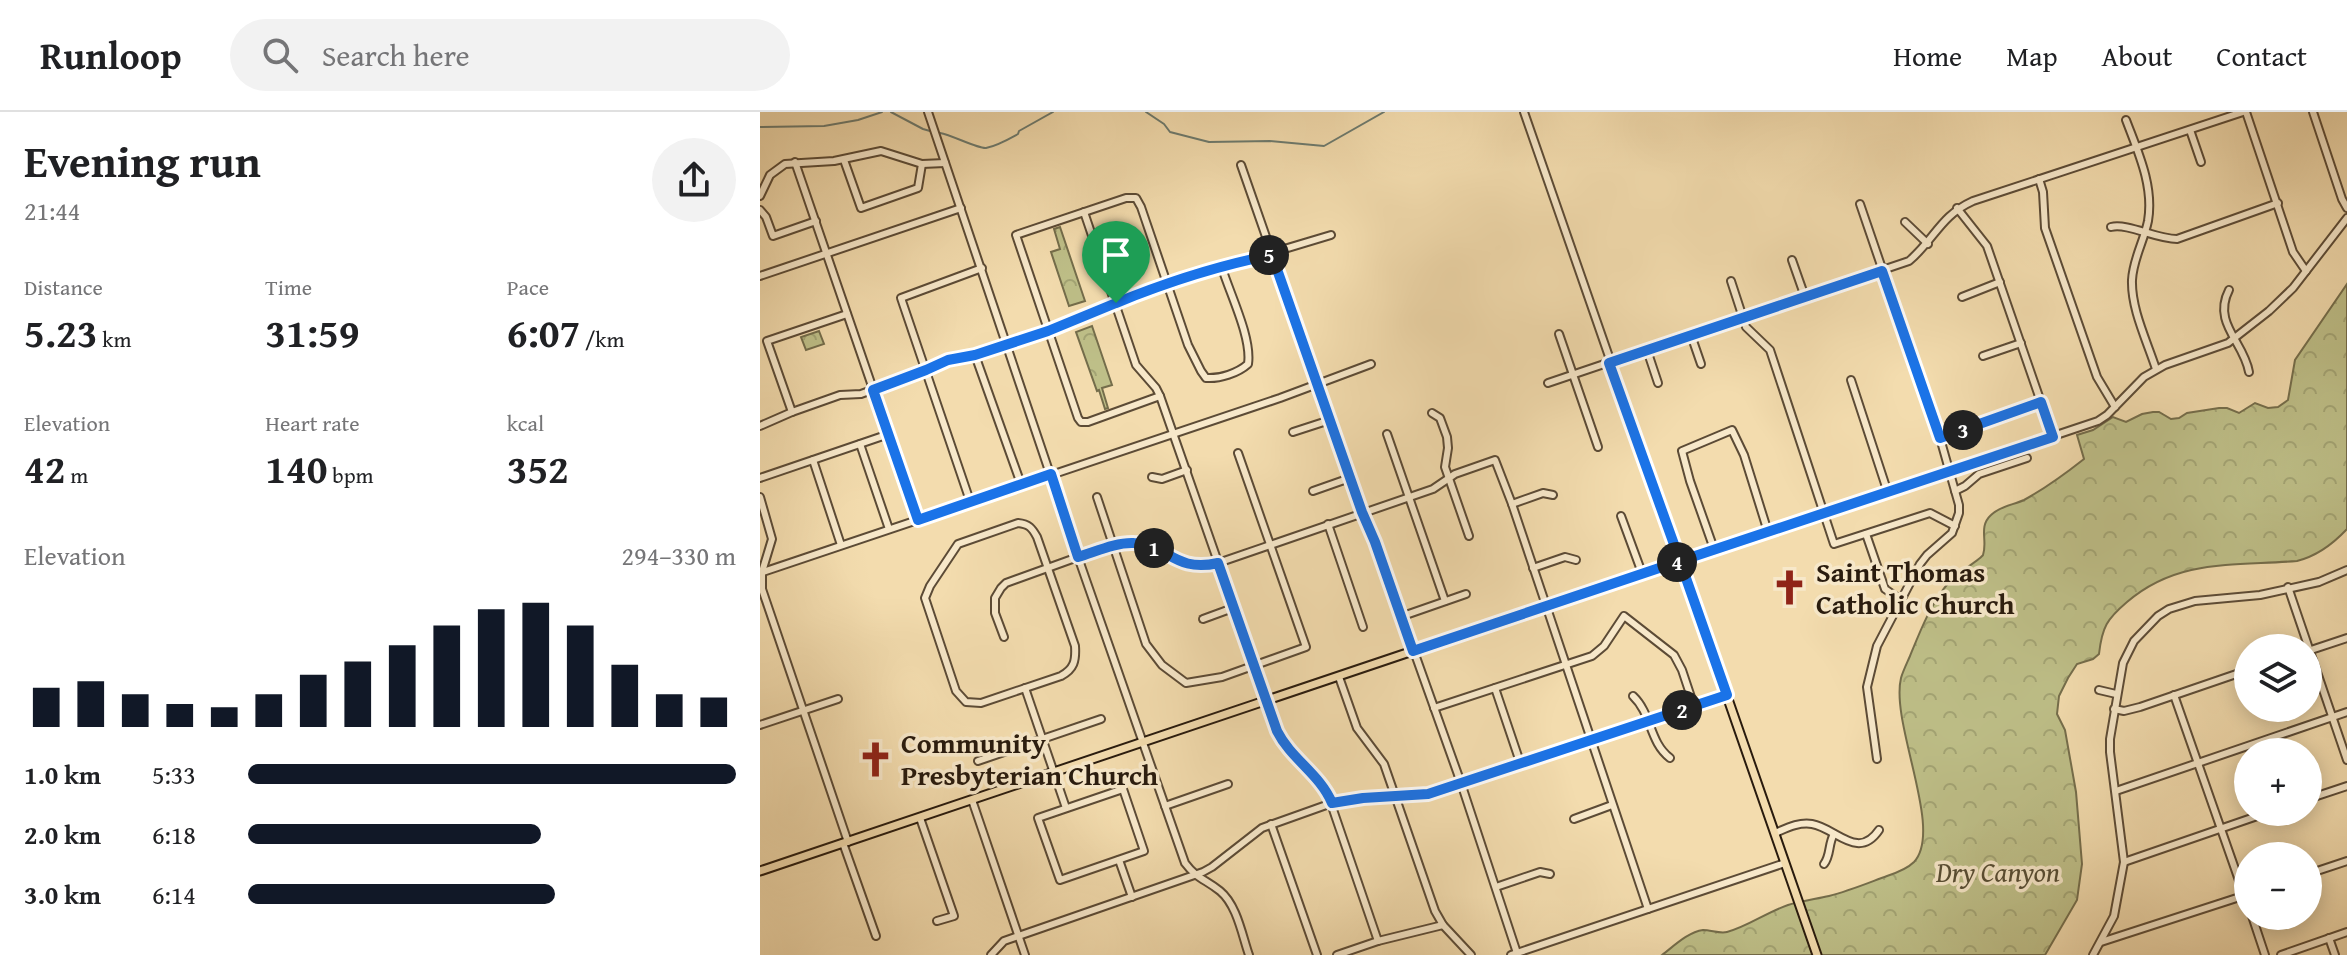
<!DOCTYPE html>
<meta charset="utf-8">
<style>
body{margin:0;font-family:"Gentium Book Plus",serif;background:#f2f2f2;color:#202124;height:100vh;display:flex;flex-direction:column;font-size:30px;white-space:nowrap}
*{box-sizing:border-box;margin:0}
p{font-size:26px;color:#757577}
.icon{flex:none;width:44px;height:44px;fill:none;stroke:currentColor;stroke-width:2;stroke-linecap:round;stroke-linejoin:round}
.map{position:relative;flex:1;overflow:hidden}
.sheet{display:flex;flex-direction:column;background:#fff;width:760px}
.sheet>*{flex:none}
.controls{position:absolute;left:1474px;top:522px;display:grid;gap:16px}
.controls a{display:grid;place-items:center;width:88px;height:88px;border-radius:50%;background:#fff;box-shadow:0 4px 20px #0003;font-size:40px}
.pin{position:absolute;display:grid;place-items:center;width:68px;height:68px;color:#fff;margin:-82px -34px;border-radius:50% 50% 50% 0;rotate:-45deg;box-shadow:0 0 8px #0007}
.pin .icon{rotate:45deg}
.km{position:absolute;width:40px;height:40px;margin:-20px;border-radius:50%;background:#222;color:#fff;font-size:22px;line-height:40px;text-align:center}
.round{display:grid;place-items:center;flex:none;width:84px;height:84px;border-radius:42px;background:#f2f2f2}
.summary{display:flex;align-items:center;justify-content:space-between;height:136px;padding:0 24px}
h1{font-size:44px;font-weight:700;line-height:60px}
.stats{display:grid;grid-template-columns:repeat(3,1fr);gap:12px;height:136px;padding:8px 24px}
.stats div{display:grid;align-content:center}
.stats b{font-size:40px;font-weight:700}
.stats small{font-size:22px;font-weight:400}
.stats p{font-size:22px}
.chart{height:224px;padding:16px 24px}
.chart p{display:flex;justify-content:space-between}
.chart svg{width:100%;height:144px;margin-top:8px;stroke:#111827;stroke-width:6}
ul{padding:0 24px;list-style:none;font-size:26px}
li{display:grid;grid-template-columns:128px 96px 1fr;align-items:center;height:60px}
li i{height:20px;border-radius:10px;background:#111827}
header{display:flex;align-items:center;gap:48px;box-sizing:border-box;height:112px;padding:0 40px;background:#fff;border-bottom:2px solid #e0e0e0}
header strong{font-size:38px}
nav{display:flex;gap:44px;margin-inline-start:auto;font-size:28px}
.search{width:560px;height:72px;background:#f2f2f2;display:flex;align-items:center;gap:20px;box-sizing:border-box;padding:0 28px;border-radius:44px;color:#757577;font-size:30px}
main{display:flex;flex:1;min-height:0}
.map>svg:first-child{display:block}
.park{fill:url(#park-crowns);stroke:#746d4b;stroke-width:2}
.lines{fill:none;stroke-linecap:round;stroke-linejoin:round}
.stream{stroke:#6d7b6f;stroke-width:2}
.minor-casing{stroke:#5c4b36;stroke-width:10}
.major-casing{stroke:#291b0e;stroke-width:11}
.minor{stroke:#f7e8ca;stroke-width:6}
.major{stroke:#f3dcae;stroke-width:7}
.route-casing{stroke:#fff;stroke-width:16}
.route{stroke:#1a73e8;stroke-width:10}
.labels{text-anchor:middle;stroke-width:7;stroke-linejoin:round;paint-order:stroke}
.poi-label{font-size:28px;font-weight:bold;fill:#291b0e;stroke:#f7e8ca;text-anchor:start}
.park-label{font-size:28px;font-style:italic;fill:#564c33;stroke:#f7e8ca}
</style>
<header>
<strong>Runloop</strong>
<div class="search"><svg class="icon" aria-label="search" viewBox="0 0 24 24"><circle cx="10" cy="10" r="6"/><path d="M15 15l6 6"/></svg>Search here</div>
<nav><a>Home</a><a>Map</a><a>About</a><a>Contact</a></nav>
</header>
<main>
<section class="sheet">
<div class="summary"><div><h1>Evening run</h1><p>21:44</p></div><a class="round"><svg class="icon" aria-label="share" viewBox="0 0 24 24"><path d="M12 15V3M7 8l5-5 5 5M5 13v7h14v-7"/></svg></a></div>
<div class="stats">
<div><p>Distance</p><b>5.23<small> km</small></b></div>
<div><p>Time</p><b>31:59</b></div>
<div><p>Pace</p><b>6:07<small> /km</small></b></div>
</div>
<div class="stats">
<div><p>Elevation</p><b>42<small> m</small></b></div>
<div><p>Heart rate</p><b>140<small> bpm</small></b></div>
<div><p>kcal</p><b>352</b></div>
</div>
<div class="chart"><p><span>Elevation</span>294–330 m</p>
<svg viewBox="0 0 160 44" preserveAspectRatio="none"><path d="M5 44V32M15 44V30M25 44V34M35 44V37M45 44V38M55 44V34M65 44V28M75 44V24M85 44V19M95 44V13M105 44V8M115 44V6M125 44V13M135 44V25M145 44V34M155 44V35"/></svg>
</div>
<ul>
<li><b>1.0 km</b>5:33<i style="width:100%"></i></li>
<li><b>2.0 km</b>6:18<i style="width:60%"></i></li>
<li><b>3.0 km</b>6:14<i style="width:63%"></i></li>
</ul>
</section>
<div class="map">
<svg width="1587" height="843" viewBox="0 0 1587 843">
<defs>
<pattern id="park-crowns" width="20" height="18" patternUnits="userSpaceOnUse" patternTransform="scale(2)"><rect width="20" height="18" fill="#bebf88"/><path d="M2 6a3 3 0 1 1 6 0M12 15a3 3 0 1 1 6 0" fill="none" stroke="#a3a474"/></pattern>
</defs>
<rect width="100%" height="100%" fill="#f3dcae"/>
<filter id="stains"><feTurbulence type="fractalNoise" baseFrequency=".0025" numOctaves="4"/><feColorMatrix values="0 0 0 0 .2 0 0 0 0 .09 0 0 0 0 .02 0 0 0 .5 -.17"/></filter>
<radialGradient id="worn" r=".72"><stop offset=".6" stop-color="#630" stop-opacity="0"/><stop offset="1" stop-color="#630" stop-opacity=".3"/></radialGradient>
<g class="park">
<polygon points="300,115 325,189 309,194 291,140 300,137 294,117"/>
<path d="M1587,172V417C1573,432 1557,444 1537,449C1475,454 1418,446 1367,490C1347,507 1342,515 1339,542L1333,547L1317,552L1308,566L1299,584L1297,602L1305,618L1316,680L1322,752L1317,788L1285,843H902C914,834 928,820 943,818C951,818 960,822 967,820C987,815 1007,800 1028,793C1041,789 1056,787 1069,784C1089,779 1108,771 1127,764C1136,761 1147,757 1154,750C1184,718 1130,612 1141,566C1143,559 1147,551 1150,544C1161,517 1171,491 1190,469C1196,462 1221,447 1223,443C1228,429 1218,415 1231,403C1240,394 1253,393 1264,388C1286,376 1305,362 1324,347L1317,323L1333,318L1353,305L1366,310L1382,302L1393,300H1399L1411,307L1419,306L1427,301L1459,296H1467L1479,301L1495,291L1508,296L1518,295L1528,288L1535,248Z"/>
<polygon points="332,214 352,273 342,276 348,296 345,297 339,278 337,279 316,220"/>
<polygon points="59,219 64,232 46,238 41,225"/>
</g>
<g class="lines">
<g class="stream">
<polyline points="131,0 163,17 170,19"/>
<polyline points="386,0 404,12 410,20 449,30 510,29 564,34 624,0"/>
<polyline points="0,15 64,14 98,8 122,0"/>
<path d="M180,21C192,23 218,37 226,36C236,34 249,27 258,22L259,19L293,0"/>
</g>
<defs>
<g id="minor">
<path d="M168,0L318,445L425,751C437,767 445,767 460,779C477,793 482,823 489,843"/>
<polyline points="764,0 920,449 1338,309 1347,303 1384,265 1405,253 1468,231 1509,199 1533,176 1587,106"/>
<polyline points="1486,0 1533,140 1546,159"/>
<polyline points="1553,0 1582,87 1587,96"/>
<path d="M1366,8C1378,40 1394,74 1388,109C1384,129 1373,147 1372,168C1371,197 1387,229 1396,257"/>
<polyline points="1430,18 1441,50"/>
<polyline points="84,48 101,96 158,76 162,52"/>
<polyline points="35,50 158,408"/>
<polyline points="481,53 602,400 615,430 701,671 757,841"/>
<polyline points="1279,67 1283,80 1285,116 1337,265 1355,295"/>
<polyline points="0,84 10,63 25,52 74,49 121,39 162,52 185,51"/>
<polyline points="1100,92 1180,326 1199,393 1199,401 1192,421 1167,443 1160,452 1117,534 1107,575 1117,647"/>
<polyline points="1197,96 1227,134 1293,325"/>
<polyline points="0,98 6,105 13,124 56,109"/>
<polyline points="324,100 376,253 396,276 400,284 516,616 522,629 567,680 618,829"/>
<polyline points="1145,110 1168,132"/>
<path d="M1351,115C1368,111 1396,127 1417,127L1518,91"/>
<polyline points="1032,148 1045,185"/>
<polyline points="0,164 201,96"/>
<polyline points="971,169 986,215 1010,238 1074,432 1170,401 1195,414"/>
<path d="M1469,178C1452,211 1484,230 1489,260"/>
<polyline points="1202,185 1240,170"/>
<polyline points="799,222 838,335"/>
<polyline points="931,223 941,252"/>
<polyline points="887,238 898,271"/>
<polyline points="215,243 261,372"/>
<polyline points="1223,244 1261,231"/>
<polyline points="1091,268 1128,381"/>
<path d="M788,271L1149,149C1175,127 1180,104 1213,89L1483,0"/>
<path d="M400,284L328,310H321L318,306L256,123L366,86H376L381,95L428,233L441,259L446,266C460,267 478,261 488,252C492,226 470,182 462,156"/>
<polyline points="32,300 7,229 87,202"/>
<polyline points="672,301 680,306 687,325 688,336 685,355 709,424"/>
<polyline points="0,314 32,300 80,283 101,282 166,258 188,248 215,243 288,219 388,178 571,123"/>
<polyline points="533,320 570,308"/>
<polyline points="627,322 685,489"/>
<polyline points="1180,326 1281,290"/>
<polyline points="100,332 129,417"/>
<polyline points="53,348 81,433"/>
<polyline points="392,365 402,367 427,358"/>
<polyline points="0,366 129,322"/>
<polyline points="553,379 590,366"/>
<polyline points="1195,379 1205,374 1219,362 1267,346"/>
<polyline points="0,385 12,427 2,460 2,477 88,730"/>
<polyline points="337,385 386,532 402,553 426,571 462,565 546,535 478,341"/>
<polyline points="210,389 141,186 222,156"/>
<polyline points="752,392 783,381 793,383"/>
<polyline points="861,404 882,461"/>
<path d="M258,411C269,412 272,416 277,425L315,534C316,549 314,557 301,564L221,591L206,590L196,579L165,486L170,474L198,432Z"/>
<polyline points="568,412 603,515"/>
<polyline points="1106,422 1125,477 1141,488"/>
<polyline points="954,437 930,369 922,339 972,318 984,343 1008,420"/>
<polyline points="773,456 805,445 816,448"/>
<polyline points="0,461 520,286 611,252"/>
<polyline points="1528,475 1587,648"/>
<polyline points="640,505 706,482"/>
<polyline points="443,507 473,496"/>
<polyline points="244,525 235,501 235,486 241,476 246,471 318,445 371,431 389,433 417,449 437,454 458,451 673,377 695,362 735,348 752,392 888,797"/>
<polyline points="1548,539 1587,526"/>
<polyline points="579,565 597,616 624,652 675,799 683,813 711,843"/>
<polyline points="265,576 306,696"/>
<polyline points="735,576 761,653"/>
<polyline points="1339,578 1356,582"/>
<polyline points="1414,583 1488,794"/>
<path d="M873,584C892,602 889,630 910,646"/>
<polyline points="674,596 832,544 844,534 864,504 914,543 922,558 934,594"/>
<polyline points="1354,597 1364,599 1380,595 1488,558"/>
<polyline points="0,613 78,587"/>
<polyline points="218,649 341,607"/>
<polygon points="363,677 384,739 300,768 278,706"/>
<polyline points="1356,679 1587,600"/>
<polyline points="1548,687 1587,674"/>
<polyline points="212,688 265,843"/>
<polyline points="405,694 468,672"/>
<polyline points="160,706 194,804 177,809"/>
<polyline points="814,707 852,693"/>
<polyline points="511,712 557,843"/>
<path d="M1015,721C1027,716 1038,710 1052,712C1076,716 1098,749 1119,718"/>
<polyline points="83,731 116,824"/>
<polyline points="359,748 372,785"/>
<polyline points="1364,750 1509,700"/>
<path d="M1064,752C1071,743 1068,732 1074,722"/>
<polyline points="1548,762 1587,749"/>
<polyline points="736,775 780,760 790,762"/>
<polyline points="1492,804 1505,843"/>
<polyline points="1569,826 1575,843"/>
<polyline points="1341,830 1486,783"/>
<polyline points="231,843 244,829 443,760 452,755 502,716 572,691 603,686 668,682 967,583"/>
<polyline points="577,843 618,829 683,813"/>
<polyline points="751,843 1025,751"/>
<polyline points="1333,843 1354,804 1364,750 1350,640 1350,627 1363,551 1374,529 1398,504 1409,497 1435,489 1500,483 1559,470 1587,458"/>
<polyline points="1521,843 1587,820"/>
</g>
<polyline id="major" points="0,759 920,449 1057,843"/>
</defs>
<use href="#minor" class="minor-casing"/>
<use href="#major" class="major-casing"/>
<use href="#minor" class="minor"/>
<use href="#major" class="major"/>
</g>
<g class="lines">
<defs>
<path id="route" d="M356,191L288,219L215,243L188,248L166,258L113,278L158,408L291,362L318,445C335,440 356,430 374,431C408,432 414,461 458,451L517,619C531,647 560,662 572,691L603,686L668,682L967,583L920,449L1293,325L1281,290L1180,326L1122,159L849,251L920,449L653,539L615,430L602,400L512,143C461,153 405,171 356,191"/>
</defs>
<use href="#route" class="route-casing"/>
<use href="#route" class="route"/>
</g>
<defs>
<symbol id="church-bare" viewBox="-9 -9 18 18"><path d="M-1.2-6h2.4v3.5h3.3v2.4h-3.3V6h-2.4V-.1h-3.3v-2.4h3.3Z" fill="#8f2418" stroke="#f7e8ca" stroke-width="2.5" paint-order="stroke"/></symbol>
</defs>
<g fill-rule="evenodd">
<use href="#church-bare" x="1004" y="450" width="51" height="51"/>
<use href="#church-bare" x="90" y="622" width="51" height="51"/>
</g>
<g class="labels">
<g class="poi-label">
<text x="1056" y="470">Saint Thomas<tspan x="1056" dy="32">Catholic Church</tspan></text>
<text x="141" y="641">Community<tspan x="141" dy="32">Presbyterian Church</tspan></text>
</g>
<g class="park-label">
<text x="1238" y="770">Dry Canyon</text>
</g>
</g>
<rect width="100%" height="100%" filter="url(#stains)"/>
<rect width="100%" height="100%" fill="url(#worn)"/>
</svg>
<div class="controls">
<a><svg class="icon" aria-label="layers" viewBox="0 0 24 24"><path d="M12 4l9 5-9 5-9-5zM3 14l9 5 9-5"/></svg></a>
<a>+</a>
<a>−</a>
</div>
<div class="pin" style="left:356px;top:191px;background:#1e9e55"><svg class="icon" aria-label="arrive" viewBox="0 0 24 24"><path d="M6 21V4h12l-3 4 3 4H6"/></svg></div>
<b class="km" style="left:394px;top:436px">1</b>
<b class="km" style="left:922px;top:598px">2</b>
<b class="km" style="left:1203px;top:318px">3</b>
<b class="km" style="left:917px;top:450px">4</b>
<b class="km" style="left:509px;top:143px">5</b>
</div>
</main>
